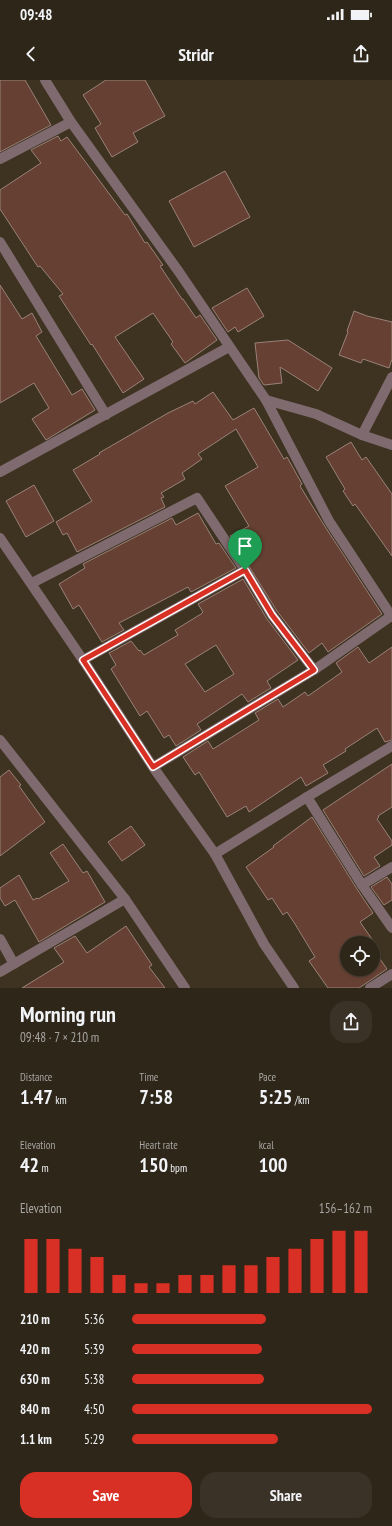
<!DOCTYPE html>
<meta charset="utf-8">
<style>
body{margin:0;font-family:"PT Sans Narrow",sans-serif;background:#3a3226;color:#f1f3f6;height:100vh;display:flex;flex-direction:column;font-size:15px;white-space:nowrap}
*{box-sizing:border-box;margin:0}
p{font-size:13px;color:#a7a5a2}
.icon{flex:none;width:22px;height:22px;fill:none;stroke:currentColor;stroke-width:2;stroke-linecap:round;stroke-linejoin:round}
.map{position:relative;height:908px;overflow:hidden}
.side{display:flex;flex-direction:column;background:#2e2619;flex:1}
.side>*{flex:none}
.buttons{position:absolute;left:340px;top:856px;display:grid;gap:8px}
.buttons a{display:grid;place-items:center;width:40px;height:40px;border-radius:50%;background:#2e2619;box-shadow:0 1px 3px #0004,0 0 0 1px #494338;font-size:20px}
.pin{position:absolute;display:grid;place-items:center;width:34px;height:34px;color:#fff;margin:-41px -17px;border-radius:50% 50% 50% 0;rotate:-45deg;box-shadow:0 0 4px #0007}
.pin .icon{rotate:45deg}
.round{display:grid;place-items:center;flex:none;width:42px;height:42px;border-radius:16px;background:#3a3226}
.head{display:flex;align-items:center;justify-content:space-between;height:68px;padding:0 20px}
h1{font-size:22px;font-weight:700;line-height:30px}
.figures{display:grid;grid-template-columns:repeat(3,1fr);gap:6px;height:68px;padding:4px 20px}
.figures div{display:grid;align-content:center}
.figures b{font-size:20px;font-weight:700}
.figures small{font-size:11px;font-weight:400}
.figures p{font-size:11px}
.chart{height:112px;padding:8px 20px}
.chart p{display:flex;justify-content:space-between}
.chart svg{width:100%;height:72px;margin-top:4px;stroke:#d93025;stroke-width:6}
.cta{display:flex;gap:8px;margin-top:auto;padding:8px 20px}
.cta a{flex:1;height:46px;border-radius:16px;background:#d93025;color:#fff;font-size:16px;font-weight:700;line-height:46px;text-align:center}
.cta a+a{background:#3a3226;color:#f1f3f6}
ul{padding:0 20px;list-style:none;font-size:13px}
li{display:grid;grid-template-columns:64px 48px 1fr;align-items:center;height:30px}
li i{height:10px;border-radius:5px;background:#d93025}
.status{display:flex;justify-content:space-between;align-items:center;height:28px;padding:0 20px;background:#2e2619;direction:ltr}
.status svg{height:11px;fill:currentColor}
header{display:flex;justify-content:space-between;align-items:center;height:52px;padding:0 20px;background:#2e2619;font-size:18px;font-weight:700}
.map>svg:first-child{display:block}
.building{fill:#654033;stroke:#9a8178;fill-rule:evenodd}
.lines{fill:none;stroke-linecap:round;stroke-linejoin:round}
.minor{stroke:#7f6b6f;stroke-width:10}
.route-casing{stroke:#fff;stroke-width:8}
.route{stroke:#d93025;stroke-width:5}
</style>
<div class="status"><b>09:48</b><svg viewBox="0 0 49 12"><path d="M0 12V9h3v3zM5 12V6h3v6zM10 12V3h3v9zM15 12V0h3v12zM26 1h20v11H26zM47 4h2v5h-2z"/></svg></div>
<header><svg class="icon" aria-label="back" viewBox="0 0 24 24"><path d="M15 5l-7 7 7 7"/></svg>Stridr<svg class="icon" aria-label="share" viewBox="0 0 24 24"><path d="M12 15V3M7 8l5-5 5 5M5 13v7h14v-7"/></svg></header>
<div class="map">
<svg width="392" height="908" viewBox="0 0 392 908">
<rect width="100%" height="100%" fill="#3e3321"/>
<g class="building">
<polygon points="0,0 25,0 51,45 0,72"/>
<polygon points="106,0 145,0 165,36 133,53 138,62 112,77 95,48 101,44 83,15"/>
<polygon points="58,56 61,61 67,57 125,135 127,134 145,163 147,162 163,185 160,186 182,219 183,219 196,238 200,235 217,260 185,283 171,264 173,262 153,233 115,257 144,299 123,313 92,264 91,265 59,216 63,214 40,186 38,187 0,129 0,110 41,83 31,70"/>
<polygon points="225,91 250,137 194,167 169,121"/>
<polygon points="0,205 22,239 32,233 42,252 36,256 72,315 82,309 95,330 46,360 32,339 49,328 34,303 0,323"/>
<polygon points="247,208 264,236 238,252 235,247 228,252 212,228"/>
<polygon points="354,231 367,236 392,242 392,279 389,288 363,279 361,283 339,275 348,252 347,251"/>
<polygon points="288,260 332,288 318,311 280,287 282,303 264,305 259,298 255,263"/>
<polygon points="213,312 233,340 254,328 284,379 287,377 302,404 300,406 324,445 382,534 328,572 322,563 309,573 277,531 230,456 249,446 225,406 258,387 236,349 198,374 202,379 182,393 185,399 161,413 164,417 161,418 165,427 77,472 67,453 63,455 56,442 92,421 73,390 100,374 99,373 168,333 193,321 195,324"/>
<polygon points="351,362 362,380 366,377 392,414 392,476 355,424 353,426 343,411 345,409 326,377"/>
<polygon points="34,405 54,441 26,457 6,421"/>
<polygon points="198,433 216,464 219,463 236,488 191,512 188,507 119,543 124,550 102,562 79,525 73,529 59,504 85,488 83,484 172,438 176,445"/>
<path d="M243,499L267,539L298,580L267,601L271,608L248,622L242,614L197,644L201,650L176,666L169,655L164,658L147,631L140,636L111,589L116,585L109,573L131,561L139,571L140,570L144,575L178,555L175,550L201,534L203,532L198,524ZM216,565L234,594L205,612L185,584Z"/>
<polygon points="358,567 369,583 392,567 392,660 385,662 377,648 345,669 346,671 323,685 328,693 306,706 301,697 249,732 246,726 227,737 199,692 195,695 183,677 208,661 213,669 259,640 255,633 278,619 283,627 305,612 308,616 342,592 336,583"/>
<polygon points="392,684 392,727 378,736 379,737 377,739 392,761 392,765 374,777 380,786 364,796 323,730"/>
<polygon points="9,690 21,705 19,706 45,742 0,776 0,697"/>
<polygon points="312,737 357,809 373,833 360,842 374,862 347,863 347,889 373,889 373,869 387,889 359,908 328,908 309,881 315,877 295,844 287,832 283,835 272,818 268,820 246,787 274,767 273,766"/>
<polygon points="131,746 145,765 122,781 108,762"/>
<polygon points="63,764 83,793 87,791 105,822 39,862 15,820 5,826 0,818 0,808 19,795 33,820 37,818 38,819 69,801 50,773"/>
<polygon points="387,797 392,804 392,820 384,825 371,807"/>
<polygon points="126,846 152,885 149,887 165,908 22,908 64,882 54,868 75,856 87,873"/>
</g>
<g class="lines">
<g class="minor">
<polyline points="45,0 71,42 179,192 266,320 329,441 392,537"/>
<polyline points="0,79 71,42"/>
<polyline points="0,162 106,335"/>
<polyline points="266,320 316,334 362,355 392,365"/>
<polyline points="362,355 392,297"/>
<polyline points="0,392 229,267"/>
<polyline points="0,458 83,580 153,687 215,774 264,864 294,908"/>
<polyline points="245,490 272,535 314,590"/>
<polyline points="32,503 197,418 245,490 83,580"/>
<polyline points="0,660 125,819 185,908"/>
<polyline points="153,687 314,590 391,536"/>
<polyline points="307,717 392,666"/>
<polyline points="215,774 307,717 362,805 392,787"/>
<polyline points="362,805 392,848"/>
<polyline points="0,859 14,884"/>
<polyline points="0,892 125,819"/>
<polyline points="370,908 392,894"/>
</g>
</g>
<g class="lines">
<defs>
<polygon id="route" points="245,490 272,535 314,590 153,687 83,580"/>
</defs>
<use href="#route" class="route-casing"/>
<use href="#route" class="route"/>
</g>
</svg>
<div class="buttons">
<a><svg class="icon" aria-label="locate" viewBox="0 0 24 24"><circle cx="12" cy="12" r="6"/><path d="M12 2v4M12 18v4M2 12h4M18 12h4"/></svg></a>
</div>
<div class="pin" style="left:245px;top:490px;background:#1e9e55"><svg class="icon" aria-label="arrive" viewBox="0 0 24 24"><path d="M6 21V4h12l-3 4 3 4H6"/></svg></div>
</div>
<section class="side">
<div class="head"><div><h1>Morning run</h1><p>09:48 · 7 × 210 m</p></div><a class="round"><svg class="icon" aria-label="share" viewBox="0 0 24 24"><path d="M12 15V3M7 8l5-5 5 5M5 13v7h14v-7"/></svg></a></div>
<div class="figures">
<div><p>Distance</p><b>1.47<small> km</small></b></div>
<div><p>Time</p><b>7:58</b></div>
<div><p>Pace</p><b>5:25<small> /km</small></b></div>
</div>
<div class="figures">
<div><p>Elevation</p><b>42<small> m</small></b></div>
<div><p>Heart rate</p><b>150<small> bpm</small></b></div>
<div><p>kcal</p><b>100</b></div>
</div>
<div class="chart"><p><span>Elevation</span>156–162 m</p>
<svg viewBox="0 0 160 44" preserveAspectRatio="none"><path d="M5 44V11M15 44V11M25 44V17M35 44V22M45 44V33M55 44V38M65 44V38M75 44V33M85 44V33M95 44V27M105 44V27M115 44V22M125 44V17M135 44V11M145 44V6M155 44V6"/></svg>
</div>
<ul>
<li><b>210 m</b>5:36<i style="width:56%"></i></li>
<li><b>420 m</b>5:39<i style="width:54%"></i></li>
<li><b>630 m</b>5:38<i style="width:55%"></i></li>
<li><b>840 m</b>4:50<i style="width:100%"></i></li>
<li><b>1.1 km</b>5:29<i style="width:61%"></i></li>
</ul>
<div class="cta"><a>Save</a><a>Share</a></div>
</section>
